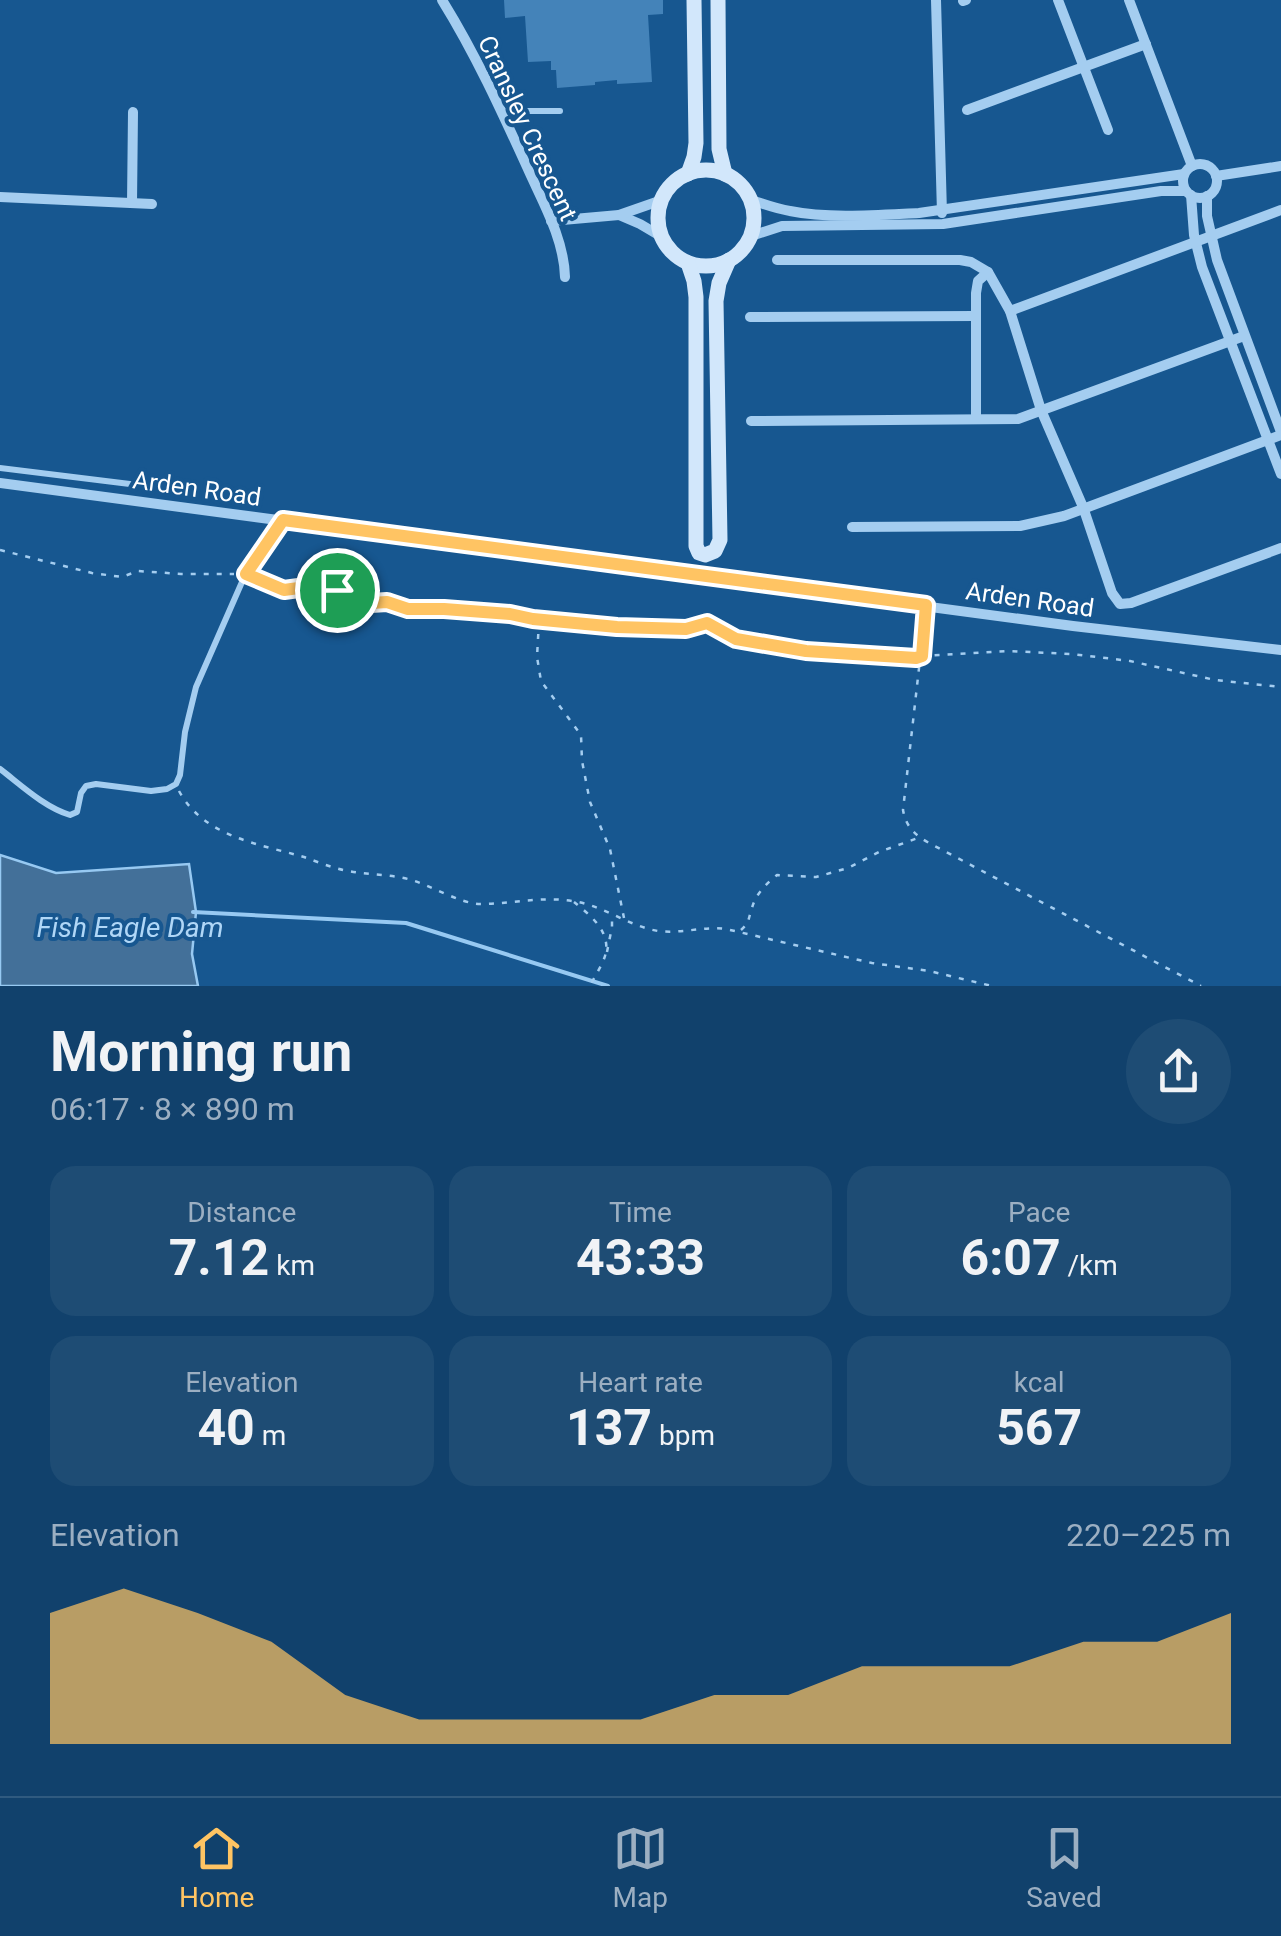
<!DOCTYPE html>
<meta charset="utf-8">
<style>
body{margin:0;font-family:Roboto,sans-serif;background:#1e4c74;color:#f1f3f6;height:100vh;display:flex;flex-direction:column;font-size:38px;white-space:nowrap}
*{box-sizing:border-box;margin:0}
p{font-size:32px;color:#9cafc2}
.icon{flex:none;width:55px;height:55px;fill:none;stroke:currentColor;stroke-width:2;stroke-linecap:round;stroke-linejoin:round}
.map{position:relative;height:986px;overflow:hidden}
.panel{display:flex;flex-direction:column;background:#11416c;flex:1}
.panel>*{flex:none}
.pin{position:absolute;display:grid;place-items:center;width:85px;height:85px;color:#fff;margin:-42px;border:5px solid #fff;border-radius:50%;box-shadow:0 2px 10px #0007}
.round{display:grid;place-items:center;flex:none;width:105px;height:105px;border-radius:52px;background:#1e4c74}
.headline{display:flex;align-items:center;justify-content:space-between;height:170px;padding:0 50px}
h1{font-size:55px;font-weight:700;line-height:75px}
.stats{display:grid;grid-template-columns:repeat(3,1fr);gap:15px;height:170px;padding:10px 50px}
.stats div{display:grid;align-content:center;border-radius:25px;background:#1e4c74;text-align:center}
.stats b{font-size:50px;font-weight:700}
.stats small{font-size:28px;font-weight:400}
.stats p{font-size:28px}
.chart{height:280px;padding:20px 50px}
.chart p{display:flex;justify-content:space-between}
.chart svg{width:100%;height:180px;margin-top:10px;fill:#ffc463;opacity:.7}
.tab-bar{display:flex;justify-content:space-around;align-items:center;height:140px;border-top:2px solid #305a7f;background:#11416c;font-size:28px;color:#9cafc2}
.tab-bar a{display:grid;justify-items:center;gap:5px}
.tab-bar .selected{color:#ffc463}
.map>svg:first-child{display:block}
.water{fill:#437099;stroke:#97c9f2;stroke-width:2.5}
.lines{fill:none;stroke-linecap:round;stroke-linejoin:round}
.stream{stroke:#97c9f2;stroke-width:4}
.building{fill:#4483b9}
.path{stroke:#a4cdf0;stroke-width:2.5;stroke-dasharray:5 8;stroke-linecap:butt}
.service{stroke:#a4cdf0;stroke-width:6}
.minor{stroke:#a4cdf0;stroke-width:10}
.secondary{stroke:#d2e7fb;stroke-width:15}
.route-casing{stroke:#fff;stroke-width:20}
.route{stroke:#ffc463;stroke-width:12}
.labels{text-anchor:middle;stroke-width:8;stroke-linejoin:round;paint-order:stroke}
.street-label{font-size:25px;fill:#fff;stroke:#175790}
.water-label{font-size:28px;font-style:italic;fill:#b0d7f7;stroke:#175790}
</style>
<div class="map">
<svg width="1281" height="986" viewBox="0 0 1281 986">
<rect width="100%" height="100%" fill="#175790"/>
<polygon class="water" points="0,855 56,873 189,864 196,912 192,954 198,986 0,986"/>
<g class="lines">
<polyline class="stream" points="193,912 406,923 608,986"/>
</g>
<polygon class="building" points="504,0 663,0 663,14 648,15 652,82 617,84 617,80 595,82 595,85 557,88 556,70 551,70 551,61 528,62 525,16 505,18"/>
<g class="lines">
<g class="path">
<polyline points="0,550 92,573 122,577 138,571 181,574 234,574"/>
<polyline points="251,576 283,590 306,587 330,592 337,590 355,605 387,602 408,609 510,614 533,619 617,627 687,629 707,623 736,639 806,651 917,658 921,656 1008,651 1072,654 1130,661 1215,680 1281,687"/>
<path d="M925,615L903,810C906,827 915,835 929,843L1201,986"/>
<polyline points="539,621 537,657 541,681 581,735 582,761 590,802 610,849 624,918"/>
<path d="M179,791C204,837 259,844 304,857C318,862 332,868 348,871C368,875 388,874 408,879C431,885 458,903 480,904C511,904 541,896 572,901C603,905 628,926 658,931C682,934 703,926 726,929L872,963L929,971L992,986"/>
<path d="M574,902C590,915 612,932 605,956C602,966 594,977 590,986"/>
<path d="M741,930C750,922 748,919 752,908C755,895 767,883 777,875L816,877L848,868L879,852L918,838"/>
<polyline points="607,952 612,927 612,916"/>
</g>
<g class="service">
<polyline points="502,111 560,111"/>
<polyline points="0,468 138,485"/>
<path d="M0,769C21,785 44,807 70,815L77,812L81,793L86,786L96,784L151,791L167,789L176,784L180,775L185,732L196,687L249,566L282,521"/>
</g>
<g class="minor">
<path d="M442,0C475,53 501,110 527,167C542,201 564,238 565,277"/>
<polyline points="936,0 942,213"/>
<polyline points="1058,0 1108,130"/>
<polyline points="1129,0 1192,166"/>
<polyline points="963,1 966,0"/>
<polyline points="967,110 1146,44"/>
<circle cx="1200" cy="181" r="17"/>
<polyline points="1216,176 1281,166"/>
<polyline points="1191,195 1194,235 1202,267 1281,474"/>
<polyline points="1207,196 1207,216 1217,260 1281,432"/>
<polyline points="0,197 152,204"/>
<path d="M751,200C764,204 776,209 790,211C829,219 878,215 919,213L1184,174"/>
<polyline points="132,203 133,112"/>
<polyline points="619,215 640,224 662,237"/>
<polyline points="551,221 619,215 662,200"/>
<polyline points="751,236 782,226 943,224 1161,191 1186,191"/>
<polyline points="777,260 960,260 971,262 988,272 1010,311 1041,410 1083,507 1112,593 1120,604 1131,603 1281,548"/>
<polyline points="1010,311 1281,210"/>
<polyline points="750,317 975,316"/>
<polyline points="976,418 976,293 978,281 988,272"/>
<polyline points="751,421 1018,419 1244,336"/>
<polyline points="0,483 1073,626 1281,650"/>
<polyline points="852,527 1020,526 1064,516 1281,435"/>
</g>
<g class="secondary">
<polyline points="718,0 719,149 725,174"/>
<circle cx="706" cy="218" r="48"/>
<polyline points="688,174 694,157 696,143 694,0"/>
<polyline points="688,263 694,281 696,297 696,546 699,553 705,555 715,551 720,540 716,301 719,283 729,260"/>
</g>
</g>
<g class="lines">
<defs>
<polygon id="route" points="283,520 926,605 922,656 916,658 806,651 736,639 707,623 686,629 617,627 533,619 510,614 444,609 408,609 387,602 355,604 337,590 330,592 306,587 284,590 246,574"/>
</defs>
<use href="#route" class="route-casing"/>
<use href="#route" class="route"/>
</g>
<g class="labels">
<g class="street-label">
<text transform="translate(528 128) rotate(65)" y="9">Cransley Crescent</text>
<text transform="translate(197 488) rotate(8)" y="9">Arden Road</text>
<text transform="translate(1030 599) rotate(8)" y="9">Arden Road</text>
</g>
<g class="water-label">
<text x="130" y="937">Fish Eagle Dam</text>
</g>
</g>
</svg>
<div class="pin" style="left:337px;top:590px;background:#1e9e55"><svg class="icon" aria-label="arrive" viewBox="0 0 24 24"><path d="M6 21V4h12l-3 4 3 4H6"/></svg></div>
</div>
<section class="panel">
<div class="headline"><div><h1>Morning run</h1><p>06:17 · 8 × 890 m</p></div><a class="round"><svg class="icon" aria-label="share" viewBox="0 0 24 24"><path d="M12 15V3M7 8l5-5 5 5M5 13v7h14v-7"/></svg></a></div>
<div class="stats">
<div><p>Distance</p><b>7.12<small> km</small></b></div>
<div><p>Time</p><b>43:33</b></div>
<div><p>Pace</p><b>6:07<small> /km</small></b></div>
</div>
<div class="stats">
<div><p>Elevation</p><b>40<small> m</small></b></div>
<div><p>Heart rate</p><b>137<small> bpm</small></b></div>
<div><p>kcal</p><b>567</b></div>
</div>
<div class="chart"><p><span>Elevation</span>220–225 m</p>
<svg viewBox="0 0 160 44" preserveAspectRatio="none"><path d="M0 44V12L10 6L20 12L30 19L40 32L50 38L60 38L70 38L80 38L90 32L100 32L110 25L120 25L130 25L140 19L150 19L160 12V44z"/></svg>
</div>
</section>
<nav class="tab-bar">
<a class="selected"><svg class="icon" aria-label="home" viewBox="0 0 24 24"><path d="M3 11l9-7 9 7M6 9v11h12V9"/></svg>Home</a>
<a><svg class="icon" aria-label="map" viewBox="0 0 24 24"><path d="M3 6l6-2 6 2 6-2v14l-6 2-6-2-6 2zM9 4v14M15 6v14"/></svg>Map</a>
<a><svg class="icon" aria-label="saved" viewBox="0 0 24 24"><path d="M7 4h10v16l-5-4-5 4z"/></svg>Saved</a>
</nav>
